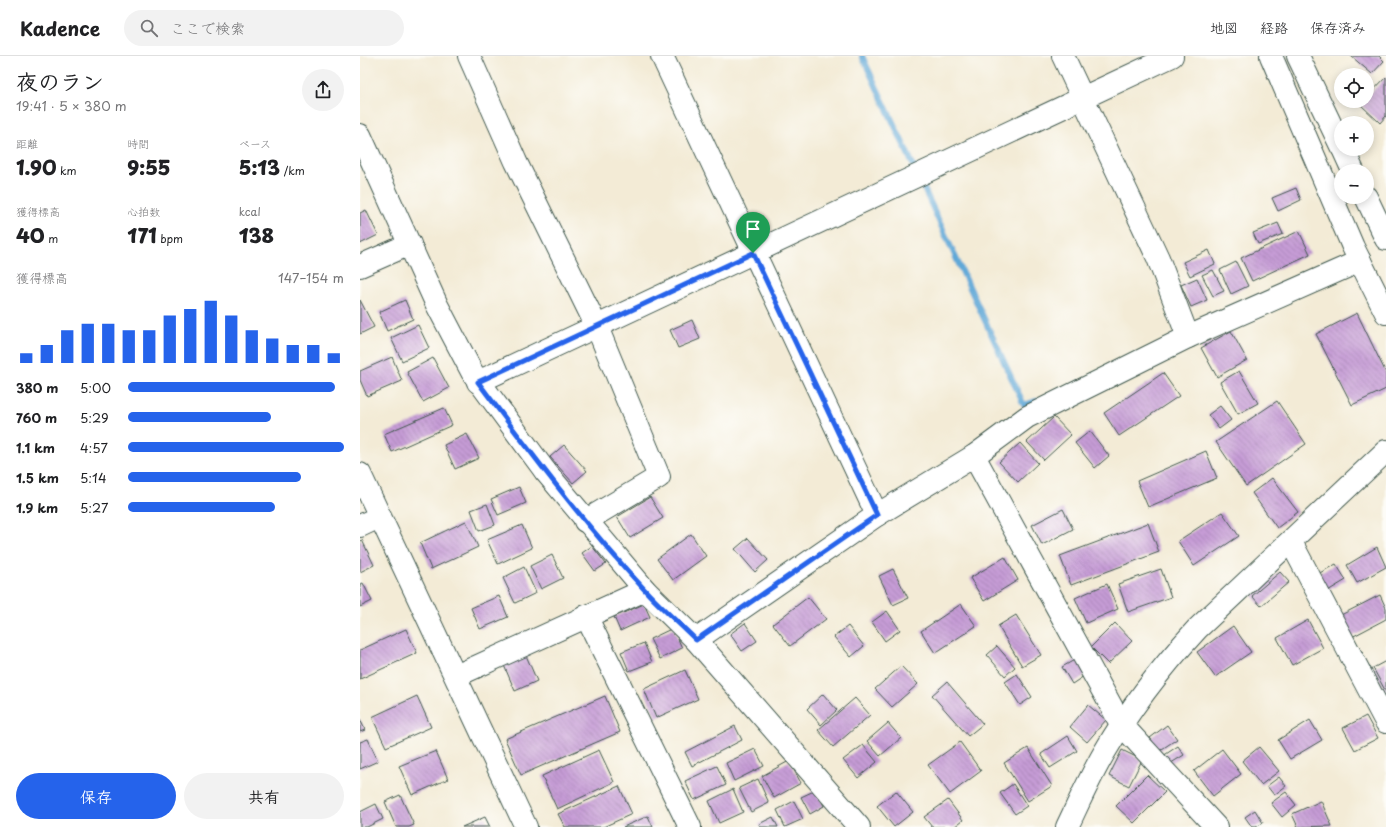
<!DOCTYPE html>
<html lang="ja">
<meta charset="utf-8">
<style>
body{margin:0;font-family:"Playpen Sans","Klee One",sans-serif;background:#f2f2f2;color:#202124;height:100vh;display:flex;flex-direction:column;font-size:15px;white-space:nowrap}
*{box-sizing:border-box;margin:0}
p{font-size:13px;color:#757577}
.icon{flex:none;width:22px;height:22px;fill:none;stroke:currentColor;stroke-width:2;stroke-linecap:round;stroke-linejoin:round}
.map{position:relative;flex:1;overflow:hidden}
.sheet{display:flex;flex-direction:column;background:#fff;width:360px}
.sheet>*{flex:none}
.buttons{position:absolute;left:974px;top:12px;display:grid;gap:8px}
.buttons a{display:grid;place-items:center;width:40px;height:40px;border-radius:50%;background:#fff;box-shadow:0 2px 10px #0003;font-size:20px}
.pin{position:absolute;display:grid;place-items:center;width:34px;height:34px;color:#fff;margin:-41px -17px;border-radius:50% 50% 50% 0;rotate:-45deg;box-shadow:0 0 4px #0007}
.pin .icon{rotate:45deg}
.round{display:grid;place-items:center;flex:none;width:42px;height:42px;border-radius:21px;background:#f2f2f2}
.overview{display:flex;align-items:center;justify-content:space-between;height:68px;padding:0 16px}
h1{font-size:22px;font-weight:800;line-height:30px}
.figures{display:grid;grid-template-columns:repeat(3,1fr);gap:6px;height:68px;padding:4px 16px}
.figures div{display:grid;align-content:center}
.figures b{font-size:20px;font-weight:800}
.figures small{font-size:11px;font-weight:400}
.figures p{font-size:11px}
.chart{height:112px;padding:8px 16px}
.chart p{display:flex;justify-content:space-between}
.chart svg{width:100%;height:72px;margin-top:4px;stroke:#2563eb;stroke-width:6}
.cta{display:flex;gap:8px;margin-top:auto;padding:8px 16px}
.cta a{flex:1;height:46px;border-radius:24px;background:#2563eb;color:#fff;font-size:16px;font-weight:800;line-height:46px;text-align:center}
.cta a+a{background:#f2f2f2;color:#202124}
ul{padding:0 16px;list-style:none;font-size:13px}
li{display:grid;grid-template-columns:64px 48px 1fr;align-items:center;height:30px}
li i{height:10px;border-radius:5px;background:#2563eb}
header{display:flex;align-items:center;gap:24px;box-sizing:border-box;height:56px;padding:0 20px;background:#fff;border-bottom:1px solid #e0e0e0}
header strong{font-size:19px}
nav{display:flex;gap:22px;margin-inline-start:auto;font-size:14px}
.search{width:280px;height:36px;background:#f2f2f2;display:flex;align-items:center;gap:10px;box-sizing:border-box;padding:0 14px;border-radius:22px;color:#757577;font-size:15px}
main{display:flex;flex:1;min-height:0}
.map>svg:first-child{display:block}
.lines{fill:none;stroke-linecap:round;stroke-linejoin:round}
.stream{stroke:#60a8d7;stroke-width:6}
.building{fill:url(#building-back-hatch)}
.minor-casing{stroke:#3f574c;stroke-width:24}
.tertiary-casing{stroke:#3f574c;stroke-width:24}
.minor{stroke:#fff;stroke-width:22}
.tertiary{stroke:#fff;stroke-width:22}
.route-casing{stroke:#fff;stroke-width:8}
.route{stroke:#2563eb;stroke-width:5}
</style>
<header>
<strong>Kadence</strong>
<div class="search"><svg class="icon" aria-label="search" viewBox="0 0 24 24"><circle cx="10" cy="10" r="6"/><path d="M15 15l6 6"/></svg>ここで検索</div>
<nav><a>地図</a><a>経路</a><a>保存済み</a></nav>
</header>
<main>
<section class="sheet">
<div class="overview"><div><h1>夜のラン</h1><p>19:41 · 5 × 380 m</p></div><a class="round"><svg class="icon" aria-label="share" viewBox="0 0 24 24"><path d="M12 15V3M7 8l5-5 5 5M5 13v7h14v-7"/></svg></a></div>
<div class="figures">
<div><p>距離</p><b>1.90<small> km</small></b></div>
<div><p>時間</p><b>9:55</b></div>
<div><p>ペース</p><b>5:13<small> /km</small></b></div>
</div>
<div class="figures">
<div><p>獲得標高</p><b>40<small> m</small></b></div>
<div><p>心拍数</p><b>171<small> bpm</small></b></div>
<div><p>kcal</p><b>138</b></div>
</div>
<div class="chart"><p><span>獲得標高</span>147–154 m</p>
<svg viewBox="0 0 160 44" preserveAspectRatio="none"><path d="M5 44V38M15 44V33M25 44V24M35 44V20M45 44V20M55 44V24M65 44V24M75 44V15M85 44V11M95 44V6M105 44V15M115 44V24M125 44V29M135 44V33M145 44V33M155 44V38"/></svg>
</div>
<ul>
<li><b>380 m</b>5:00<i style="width:96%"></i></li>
<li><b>760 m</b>5:29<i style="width:66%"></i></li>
<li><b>1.1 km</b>4:57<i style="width:100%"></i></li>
<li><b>1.5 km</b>5:14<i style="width:80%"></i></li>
<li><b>1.9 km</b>5:27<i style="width:68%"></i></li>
</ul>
<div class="cta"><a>保存</a><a>共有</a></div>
</section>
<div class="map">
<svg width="1026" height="771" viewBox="0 0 1026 771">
<defs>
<pattern id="building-back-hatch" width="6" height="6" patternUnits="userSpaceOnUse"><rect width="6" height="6" fill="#c69bd6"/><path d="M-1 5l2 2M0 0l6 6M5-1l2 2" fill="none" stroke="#a080ae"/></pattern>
</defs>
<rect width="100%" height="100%" fill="#fdfcf7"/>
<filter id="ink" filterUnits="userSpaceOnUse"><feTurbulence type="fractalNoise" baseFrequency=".025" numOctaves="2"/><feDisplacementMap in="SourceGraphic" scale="8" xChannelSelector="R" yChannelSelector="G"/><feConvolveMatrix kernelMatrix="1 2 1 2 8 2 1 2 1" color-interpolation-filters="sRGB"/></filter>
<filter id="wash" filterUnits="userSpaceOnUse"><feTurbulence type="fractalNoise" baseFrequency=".012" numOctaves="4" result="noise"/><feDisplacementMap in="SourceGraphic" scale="16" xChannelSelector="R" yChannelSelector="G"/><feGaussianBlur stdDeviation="0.9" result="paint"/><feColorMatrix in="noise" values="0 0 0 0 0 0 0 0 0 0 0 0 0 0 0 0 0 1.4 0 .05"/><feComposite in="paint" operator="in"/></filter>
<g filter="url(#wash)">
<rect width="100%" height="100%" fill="#f3ebd6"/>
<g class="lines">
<g class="stream">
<polyline points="502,0 556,115"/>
<polyline points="559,122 664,349 676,345"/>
<polyline points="963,210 976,203"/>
</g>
</g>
<g id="blocks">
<g class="building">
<polygon points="991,0 1019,0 1024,5 1012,18"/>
<polygon points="1026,21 1026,60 1020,67 1000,48 1003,45 1007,45 1007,41"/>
<polygon points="936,132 941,144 918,155 912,142"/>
<polygon points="6,154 18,179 0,188 0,157"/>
<polygon points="918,167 923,178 898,188 893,177"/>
<polygon points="939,175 950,198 892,225 881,202"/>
<polygon points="849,194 855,208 830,220 823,206"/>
<polygon points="876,206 888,230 871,238 860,214"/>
<polygon points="853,214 864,235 853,240 842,219"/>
<polygon points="837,222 847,244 831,251 821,229"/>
<polygon points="0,244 14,271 0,278"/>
<polygon points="45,244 53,263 27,275 19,256"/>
<polygon points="997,257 1026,317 1026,333 992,349 956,278"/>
<polygon points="332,264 340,283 318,292 310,274"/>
<polygon points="58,269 69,292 42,305 31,282"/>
<polygon points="871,275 887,304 857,321 841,292"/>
<polygon points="32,301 42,325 7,340 0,324 0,315"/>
<polygon points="73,302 89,332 63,346 47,316"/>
<polygon points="879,315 898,347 878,358 860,326"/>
<polygon points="803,317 819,340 759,380 744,357"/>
<polygon points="917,345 946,388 886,430 856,386"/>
<polygon points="860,350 871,364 859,373 848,359"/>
<polygon points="84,352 92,369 32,396 24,378"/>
<polygon points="694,361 711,379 684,404 667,386"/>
<polygon points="730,375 749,400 735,412 715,387"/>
<polygon points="107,378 119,402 95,413 84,389"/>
<polygon points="660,387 678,407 658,426 639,406"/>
<polygon points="204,389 227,415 213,427 190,401"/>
<polygon points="846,395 857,422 788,451 777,425"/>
<polygon points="912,422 938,456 917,472 892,437"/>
<polygon points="159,431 166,447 138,459 131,443"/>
<polygon points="290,441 303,462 270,482 257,461"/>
<polygon points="127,448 135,469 119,475 111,454"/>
<polygon points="703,453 713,473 682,489 672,469"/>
<polygon points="862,456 879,480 834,510 818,485"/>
<polygon points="106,465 118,491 71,513 60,487"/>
<polygon points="788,467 799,496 711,529 700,500"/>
<polygon points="162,469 172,492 138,508 127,484"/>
<polygon points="331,478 346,500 313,524 297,503"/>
<polygon points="388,482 408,504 395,516 375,493"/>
<polygon points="2,484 14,509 0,516 0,485"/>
<polygon points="232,490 246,508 235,515 222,497"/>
<polygon points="1017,491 1026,511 997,527 987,509"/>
<polygon points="192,499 203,522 181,533 170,510"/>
<polygon points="645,501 658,524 624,545 610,522"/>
<polygon points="976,508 986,524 966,536 956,519"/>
<polygon points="164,511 176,537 155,547 143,522"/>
<polygon points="533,513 548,542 533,549 519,520"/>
<polygon points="801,513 811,541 768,556 758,528"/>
<polygon points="920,516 929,526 901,550 892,540"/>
<polygon points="3,527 12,545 0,551 0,528"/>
<polygon points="747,528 758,553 726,567 715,542"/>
<polygon points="1020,539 1026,552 1026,563 990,582 979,560"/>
<polygon points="139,540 148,561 120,573 111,552"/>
<polygon points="448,541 466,563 430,590 413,568"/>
<polygon points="284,548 290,561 260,575 254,561"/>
<polygon points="601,548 616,570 575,597 561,575"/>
<polygon points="527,555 540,574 525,585 512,566"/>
<polygon points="656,559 681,599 662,610 638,570"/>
<polygon points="948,564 963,592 932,609 917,582"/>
<polygon points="385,567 397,585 382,595 370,578"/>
<polygon points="755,567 772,585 748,608 731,591"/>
<polygon points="488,570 504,590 491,601 474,581"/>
<polygon points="873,570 891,596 855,621 837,596"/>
<polygon points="313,572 322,592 300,603 290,583"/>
<polygon points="46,573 57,597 0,623 0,594"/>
<polygon points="284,587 292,606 269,615 261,596"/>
<polygon points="637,590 655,611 645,620 627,599"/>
<polygon points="165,597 177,625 155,635 143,607"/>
<polygon points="718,602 727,618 712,628 702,611"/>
<polygon points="1026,605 1026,636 1013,612"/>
<polygon points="541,610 558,628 532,651 515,633"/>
<polygon points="325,614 338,643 296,662 284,633"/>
<polygon points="657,618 672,641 660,649 645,626"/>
<polygon points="587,626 623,668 608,680 572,639"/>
<polygon points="463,638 477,654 461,669 447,653"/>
<polygon points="57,640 71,671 26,691 12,661"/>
<polygon points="245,640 260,676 161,719 145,683"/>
<polygon points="495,642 510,659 473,691 458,674"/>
<polygon points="728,649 746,664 727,686 710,671"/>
<polygon points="1006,660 1018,682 995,694 983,672"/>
<polygon points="0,663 5,674 0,676"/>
<polygon points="950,664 962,684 930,703 918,684"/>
<polygon points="528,667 541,682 520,700 507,685"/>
<polygon points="807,669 817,683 799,695 790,682"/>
<polygon points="375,670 382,684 332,710 325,696"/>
<polygon points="708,680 717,695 690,712 681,698"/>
<polygon points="8,683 18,705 0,713 0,686"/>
<polygon points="600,686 621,715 590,738 568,709"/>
<polygon points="503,689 517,706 498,722 483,704"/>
<polygon points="818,690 824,699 808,709 803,700"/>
<polygon points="899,691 919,715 901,729 882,705"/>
<polygon points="668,692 692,730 668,745 644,707"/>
<polygon points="395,693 404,710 374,725 366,707"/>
<polygon points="862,693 881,718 853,740 834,715"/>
<polygon points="239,694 254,726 197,753 182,720"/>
<polygon points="762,694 782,704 769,730 749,720"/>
<polygon points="76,695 88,723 52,739 39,710"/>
<polygon points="429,705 441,727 414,742 402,720"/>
<polygon points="357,710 366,729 334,744 325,725"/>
<polygon points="787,719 805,736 774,767 756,750"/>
<polygon points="919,721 926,730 914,739 907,730"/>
<polygon points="398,723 409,747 391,756 379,732"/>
<polygon points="653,728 667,750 655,758 640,737"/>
<polygon points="259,730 272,758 243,771 205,771 198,758"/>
<polygon points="373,733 383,756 359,767 349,745"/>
<polygon points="456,734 464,750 450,758 441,741"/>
<polygon points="536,735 553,756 534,771 517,750"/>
<polygon points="926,736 936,749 922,761 911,747"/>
<polygon points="40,739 54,769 49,771 36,771 25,746"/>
<polygon points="588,744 603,764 594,771 572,771 564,761"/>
<polygon points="434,745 443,763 425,771 417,754"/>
<polygon points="961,745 972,770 938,771 932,758"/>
<polygon points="16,748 23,763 7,771 0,771 0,756"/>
<polygon points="895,754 903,767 896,771 892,771 885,761"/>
<polygon points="288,760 293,771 263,771"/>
<polygon points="125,761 130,771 102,771"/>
<polygon points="413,761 418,771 400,771 399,768"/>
</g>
</g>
</g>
<g filter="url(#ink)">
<use href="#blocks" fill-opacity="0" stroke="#3f574c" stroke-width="1"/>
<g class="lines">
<defs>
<g id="minor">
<polyline points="109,0 156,106 237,271 299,421 225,465"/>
<polyline points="302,0 517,459 336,584"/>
<polyline points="703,0 798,202 828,281"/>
<polyline points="0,79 77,249 112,316 185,415"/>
<polyline points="0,210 50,188"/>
<polyline points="118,326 812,0"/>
<polyline points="614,400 761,668 856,771"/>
<polyline points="517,459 614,400 667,361 828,281 1000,205"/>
<polyline points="0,470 19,461"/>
<polyline points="931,486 1026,666"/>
<polyline points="226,560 330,771"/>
<polyline points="96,620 285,534"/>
</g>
<g id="tertiary">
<polyline points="911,0 993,191 1026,257"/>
<polyline points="938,0 981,90"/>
<polyline points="983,93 993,115"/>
<polyline points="1006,141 1026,183"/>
<polyline points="185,415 285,534 336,584 499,771"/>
<polyline points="0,418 166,771"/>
<path d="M707,771C719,746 730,721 744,697C770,652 802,611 837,573L1026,395"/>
</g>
</defs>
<use href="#minor" class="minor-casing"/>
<use href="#tertiary" class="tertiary-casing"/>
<use href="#minor" class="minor"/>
<use href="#tertiary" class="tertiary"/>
</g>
</g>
<g class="lines" filter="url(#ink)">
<defs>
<path id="route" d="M393,197L517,459L336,584C319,567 300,551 284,533C224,468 171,397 118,326Z"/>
</defs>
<use href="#route" class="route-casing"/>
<use href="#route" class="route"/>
</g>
</svg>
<div class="buttons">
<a><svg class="icon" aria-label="locate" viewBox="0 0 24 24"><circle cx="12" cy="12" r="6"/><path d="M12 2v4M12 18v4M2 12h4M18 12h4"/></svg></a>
<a>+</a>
<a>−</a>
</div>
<div class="pin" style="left:393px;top:197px;background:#1e9e55"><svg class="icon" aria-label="arrive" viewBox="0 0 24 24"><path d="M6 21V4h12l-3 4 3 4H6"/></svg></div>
</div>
</main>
